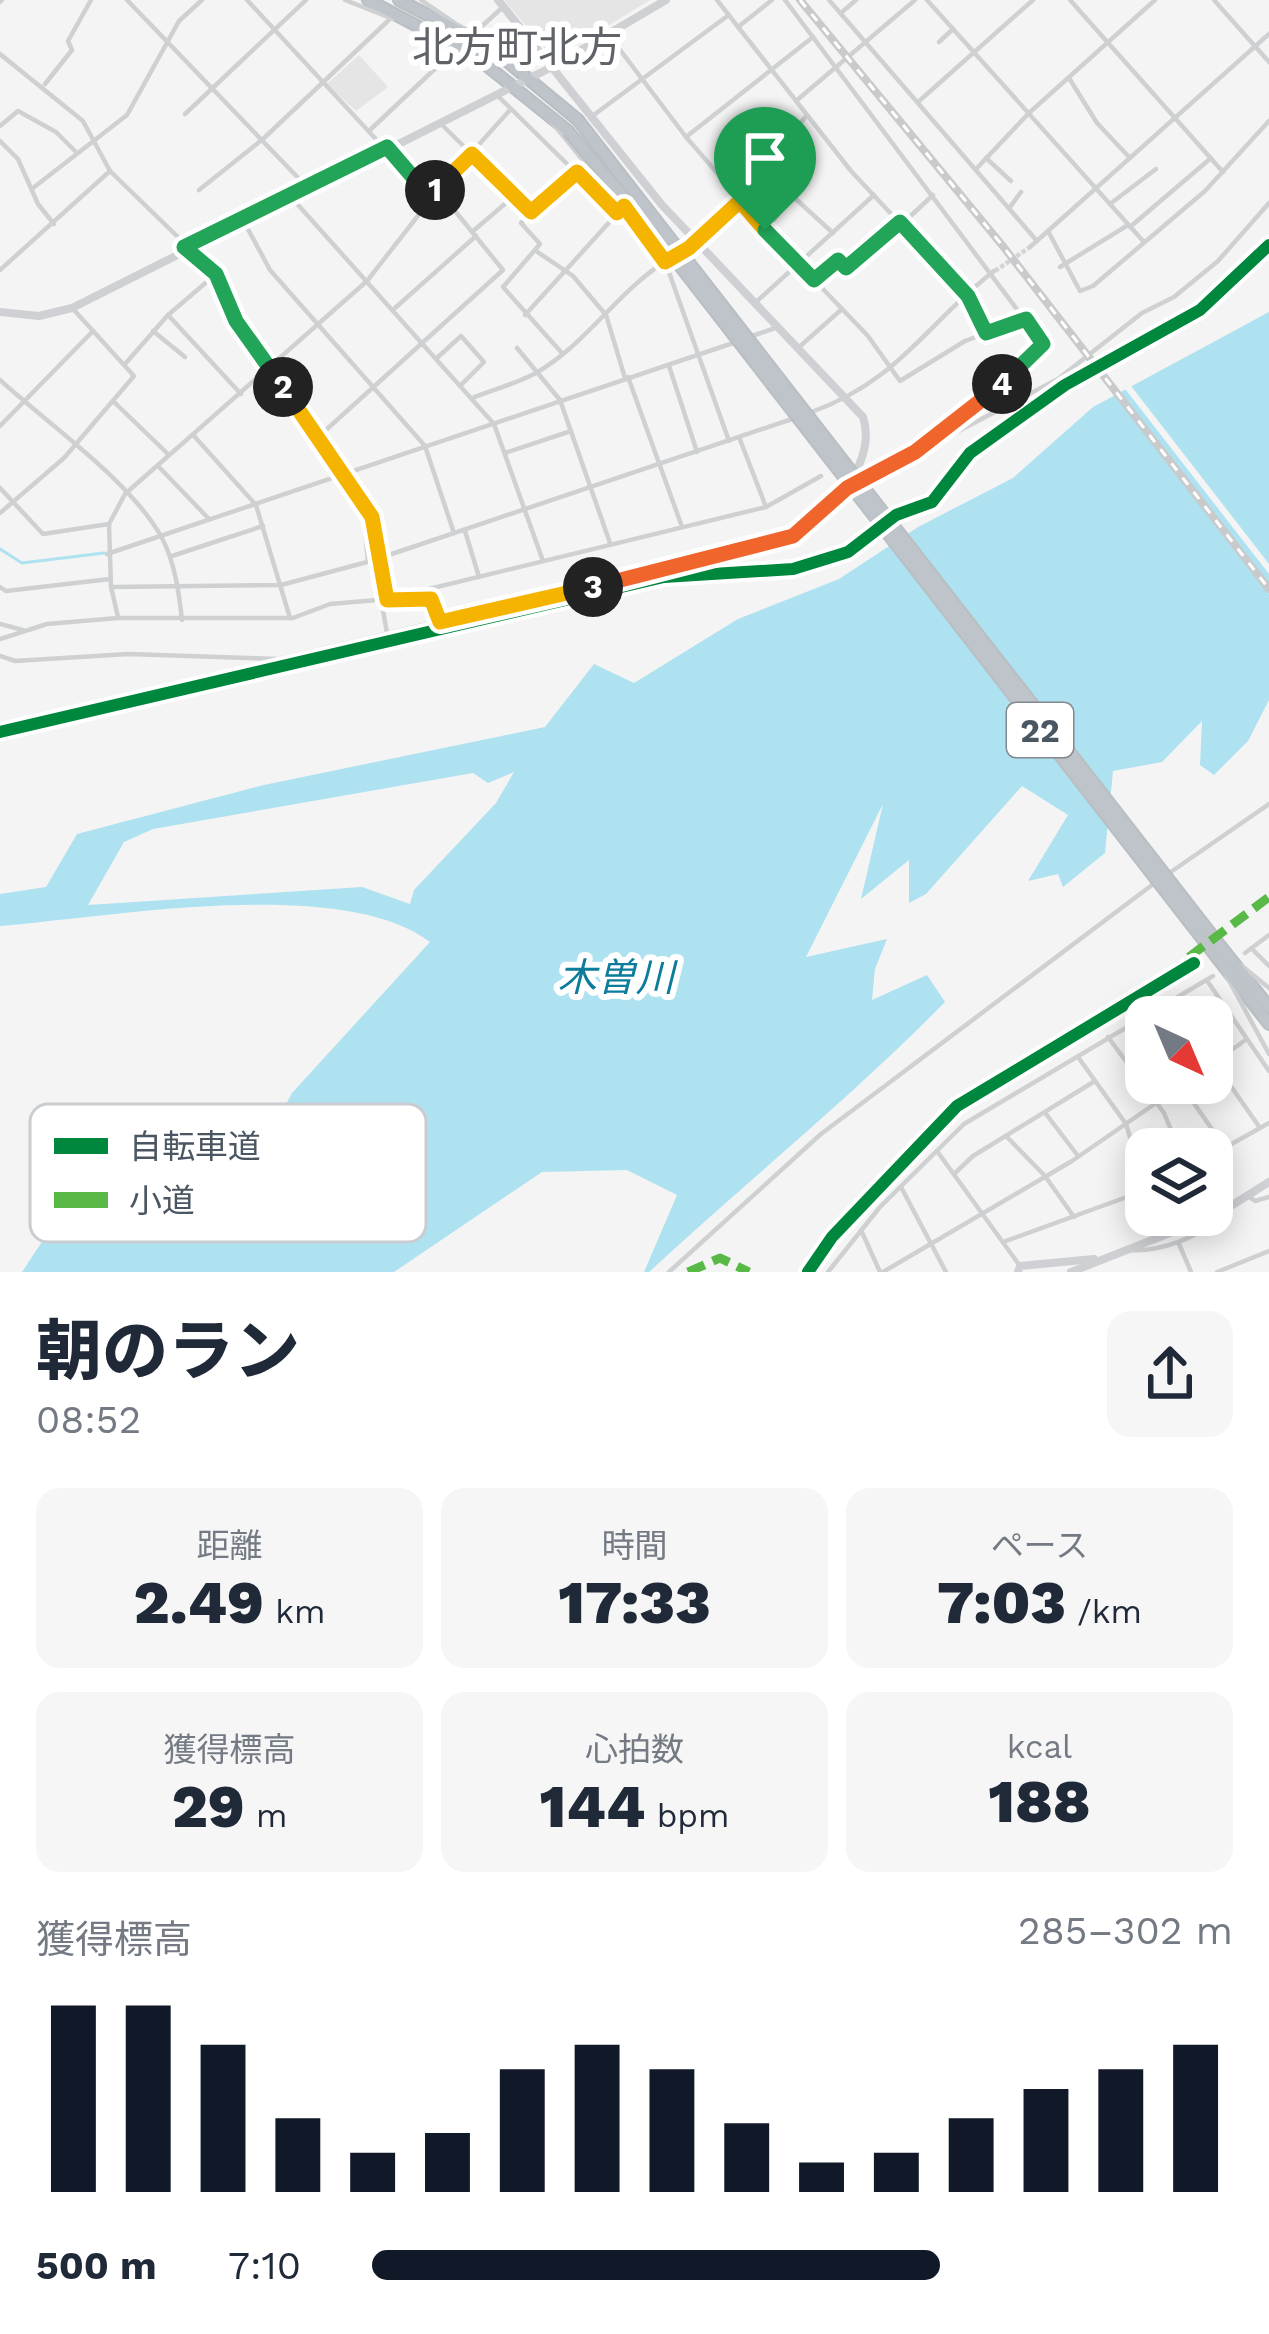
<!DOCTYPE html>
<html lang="ja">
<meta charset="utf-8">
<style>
body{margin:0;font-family:"Work Sans","Noto Sans JP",sans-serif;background:#f6f6f7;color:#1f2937;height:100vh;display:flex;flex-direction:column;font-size:45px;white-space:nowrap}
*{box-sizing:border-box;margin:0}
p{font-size:39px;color:#747a83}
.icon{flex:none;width:66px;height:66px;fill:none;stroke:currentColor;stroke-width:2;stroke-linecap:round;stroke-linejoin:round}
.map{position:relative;height:1272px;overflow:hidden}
.drawer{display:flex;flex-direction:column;background:#fff;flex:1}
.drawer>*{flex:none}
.needle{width:78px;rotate:136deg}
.fabs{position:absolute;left:1125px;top:996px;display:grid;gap:24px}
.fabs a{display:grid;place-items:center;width:108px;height:108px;border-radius:24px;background:#fff;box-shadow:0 6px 30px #0003;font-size:60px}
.pin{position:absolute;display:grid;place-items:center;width:102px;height:102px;color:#fff;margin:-123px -51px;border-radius:50% 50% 50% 0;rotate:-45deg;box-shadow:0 0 12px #0007}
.pin .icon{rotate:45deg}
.km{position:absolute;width:60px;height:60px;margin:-30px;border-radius:50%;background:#222;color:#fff;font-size:33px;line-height:60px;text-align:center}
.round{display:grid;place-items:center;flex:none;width:126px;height:126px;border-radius:24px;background:#f6f6f7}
.headline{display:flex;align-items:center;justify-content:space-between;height:204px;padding:0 36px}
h1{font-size:66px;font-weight:800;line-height:90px}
.metrics{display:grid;grid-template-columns:repeat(3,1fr);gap:18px;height:204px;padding:12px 36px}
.metrics div{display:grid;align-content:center;border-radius:24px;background:#f6f6f7;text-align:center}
.metrics b{font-size:60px;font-weight:800}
.metrics small{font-size:33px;font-weight:400}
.metrics p{font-size:33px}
.chart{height:336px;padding:24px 36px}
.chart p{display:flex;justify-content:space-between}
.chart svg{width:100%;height:216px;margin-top:12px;stroke:#111827;stroke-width:6}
ul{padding:0 36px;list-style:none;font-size:39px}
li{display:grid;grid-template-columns:192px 144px 1fr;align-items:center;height:90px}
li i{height:30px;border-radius:15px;background:#111827}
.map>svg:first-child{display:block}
.education{fill:#e6e5e6}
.water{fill:#aee2f0;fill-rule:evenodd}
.pier{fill:#f4f4f4}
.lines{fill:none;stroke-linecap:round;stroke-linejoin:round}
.stream{stroke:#aee2f0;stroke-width:3}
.street-tunnel{stroke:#d2d4d7;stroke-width:4.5;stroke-dasharray:4.5 2;stroke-linecap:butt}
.highway-casing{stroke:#b9bec3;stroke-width:14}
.street{stroke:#ced0d2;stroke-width:4.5}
.secondary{stroke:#ced0d4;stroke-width:8}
.highway{stroke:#bec4c9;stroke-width:10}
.rail-casing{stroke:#c9cacc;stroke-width:8}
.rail{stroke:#fff;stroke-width:3;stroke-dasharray:9;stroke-linecap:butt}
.highway-bridge-casing{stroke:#b9bec3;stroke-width:14;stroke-linecap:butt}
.highway-bridge{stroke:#bec4c9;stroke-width:10}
.quiet{stroke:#58b947;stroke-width:9;stroke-dasharray:18 9;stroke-linecap:butt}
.cycleway-casing{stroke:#fff;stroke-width:20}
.cycleway{stroke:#00873e;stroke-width:12}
.split-1-casing{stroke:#fff;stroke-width:24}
.split-2-casing{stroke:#fff;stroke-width:24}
.split-3-casing{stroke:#fff;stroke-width:24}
.split-4-casing{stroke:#fff;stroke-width:24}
.split-5-casing{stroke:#fff;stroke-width:24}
.split-1{stroke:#f5b400;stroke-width:15}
.split-2{stroke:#22a559;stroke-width:15}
.split-3{stroke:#f5b400;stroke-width:15}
.split-4{stroke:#f0652b;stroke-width:15}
.split-5{stroke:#22a559;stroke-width:15}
.labels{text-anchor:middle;stroke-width:12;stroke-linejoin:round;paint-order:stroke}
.shield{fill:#fff;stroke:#808990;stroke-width:3}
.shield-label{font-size:33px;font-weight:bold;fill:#4a5661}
.water-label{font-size:39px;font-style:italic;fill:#0c7c9b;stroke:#fff}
.quarter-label{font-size:42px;fill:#5f6368;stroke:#fff}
.key{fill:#fff;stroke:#c9ccd0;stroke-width:3}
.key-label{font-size:33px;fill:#4a5661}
</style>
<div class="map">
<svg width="1269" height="1272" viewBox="0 0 1269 1272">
<rect width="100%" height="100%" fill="#f4f4f4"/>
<g class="education">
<polygon points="504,0 650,0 554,59"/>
<polygon points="359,55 388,87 356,111 327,84"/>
</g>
<path class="water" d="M1269,312V700L1248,741L1214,775L1200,765L1202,721L1162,762L1113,771L1105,853L1063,887L1058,874L1028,881L1068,815L1022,786L926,894L909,903V860L861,899L883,804L806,957L887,939L875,969L872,1000L927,975L945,1002C851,1098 747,1181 649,1272H644L677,1195L627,1170L542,1172L394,1272H22L51,1228L250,1172L292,1093L430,942C342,875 111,917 0,926V894L46,887L77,834L264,785L545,727L594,664L634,683L738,619L839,579L918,527L1013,478L1093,407ZM514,772L496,803L414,890L410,904L362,887L88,905L124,842L153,829L473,773L488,783Z"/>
<g class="pier">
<polygon points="1128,382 1269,564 1269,574 1122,385"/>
<polygon points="1117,388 1269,584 1269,594 1111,391"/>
</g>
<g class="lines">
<polyline class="stream" points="0,549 22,563 104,553"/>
<polyline class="street-tunnel" points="995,271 1030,247"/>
<defs>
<g id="highway">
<polyline points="368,0 476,57 568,131"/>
<polyline points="399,0 491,48 578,120"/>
<polyline points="1218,943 1269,1007"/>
<polyline points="1211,950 1269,1024"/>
</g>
</defs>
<use href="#highway" class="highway-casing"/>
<g class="street">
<polyline points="127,0 307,187"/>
<polyline points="247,0 423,190 438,190 503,270 317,438"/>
<polyline points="345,0 393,19"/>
<polyline points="421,0 465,30"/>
<polyline points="717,0 851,171 968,296 986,333"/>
<polyline points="785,0 1043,344 1010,378 915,452"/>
<polyline points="829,0 1037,241"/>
<polyline points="927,0 1144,242"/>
<polyline points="1070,0 1223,172"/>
<polyline points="1214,0 1269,62"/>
<polyline points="0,2 2,0"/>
<polyline points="841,13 856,0"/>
<polyline points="481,27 503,7"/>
<polyline points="738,27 772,0"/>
<polyline points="608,34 686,137 798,266"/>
<polyline points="939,42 953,29"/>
<polyline points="0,54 83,121 110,171 216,274 236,321 372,516 387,600 431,599 440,622"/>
<polyline points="1069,78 1097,123 1130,158"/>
<polyline points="45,84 72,50 68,41 91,0"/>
<polyline points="497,95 617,213"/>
<polyline points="796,101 915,0"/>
<polyline points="918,102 1033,0"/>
<polyline points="185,114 306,0"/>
<polyline points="591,117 726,17"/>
<polyline points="551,121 665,261 729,441"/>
<polyline points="441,124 531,212"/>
<polyline points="0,126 18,111 56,132 75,151"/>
<polyline points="371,129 455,50"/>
<polyline points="686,137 813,37"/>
<polyline points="0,141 18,159 38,204 54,224"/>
<polyline points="986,158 1011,181"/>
<polyline points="977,168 1029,113 1155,0"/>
<polyline points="764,170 833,233"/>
<polyline points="33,188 127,115 179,21 202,0"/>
<polyline points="199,190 263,139 391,18"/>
<polyline points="291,197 494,424 543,561"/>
<polyline points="1110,204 1156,169"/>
<polyline points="1010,207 1021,192"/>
<polyline points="242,218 270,270 425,446 454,533"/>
<polyline points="902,224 933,195"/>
<polyline points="1130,227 1211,158"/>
<polyline points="765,230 792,198"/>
<polyline points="1048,231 1080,291 1093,286 1205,191 1269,121"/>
<polyline points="472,232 513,197"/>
<polyline points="1030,247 1269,34"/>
<polyline points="536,251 573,276 606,315 625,378"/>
<polyline points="681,253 740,201 807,115"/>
<polyline points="799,264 868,336 900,381 965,341 1025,319"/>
<polyline points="1060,267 1128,225"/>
<polyline points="0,270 110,171"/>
<polyline points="815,280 838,259 846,268 900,222"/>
<polyline points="755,303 874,195"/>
<polyline points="395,308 476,236"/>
<polyline points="168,315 241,394"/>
<polyline points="525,315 624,206"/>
<polyline points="153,331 185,357"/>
<polyline points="749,337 778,327"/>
<polyline points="517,348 560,400 610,543"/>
<polyline points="798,348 842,309"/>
<polyline points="561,352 503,287 540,244 521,223 577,172"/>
<polyline points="437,358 461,336 484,362 461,385"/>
<polyline points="125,364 168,315 216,274"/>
<polyline points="669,366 697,452"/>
<polyline points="628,377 681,524"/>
<path d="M0,380C49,425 131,481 162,538C175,563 179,593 182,620"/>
<path d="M472,398C492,390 515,384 534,374C587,345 619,288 671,258"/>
<polyline points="114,402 169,455"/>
<path d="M809,413C898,382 926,324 994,271"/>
<polyline points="0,426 93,331"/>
<polyline points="195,437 256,505 290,618"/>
<polyline points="739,437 766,507"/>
<polyline points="926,448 1058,379 1142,313 1174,297 1218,261 1269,203"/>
<polyline points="505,453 571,431"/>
<polyline points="159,467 209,519"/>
<polyline points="862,480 916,452"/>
<polyline points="0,488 43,534 109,524"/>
<polyline points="0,513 64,458 134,376 74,310"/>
<polyline points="366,514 387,633"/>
<polyline points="364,520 368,562"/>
<polyline points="465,531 479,577"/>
<polyline points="107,554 739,341"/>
<polyline points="172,556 263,526"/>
<polyline points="377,559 798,417"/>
<polyline points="371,561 281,585 111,587 109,524 125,494 367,281 438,190 510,110"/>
<polyline points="0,587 6,591 110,579"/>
<polyline points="111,587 118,617"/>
<polyline points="396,597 766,507 821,476"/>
<polyline points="0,624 23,630"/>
<polyline points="0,639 47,624 118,618 293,618 330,604 377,600"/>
<polyline points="0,656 15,661 128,654 279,659 771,543"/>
<polyline points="1165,876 1269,804"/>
<polyline points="1252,949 1269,966"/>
<polyline points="1245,953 1269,935"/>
<polyline points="1242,966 1269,988"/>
<polyline points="1226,975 1269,1054"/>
<polyline points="1208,982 1269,1071"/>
<polyline points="1108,1037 1164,1113 1179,1149"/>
<polyline points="1078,1057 1126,1124 1146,1189"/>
<polyline points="1212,1059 1260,1128"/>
<polyline points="1215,1062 1244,1041"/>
<polyline points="1180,1083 1225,1148"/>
<polyline points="1046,1114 1078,1156"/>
<polyline points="1006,1136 1045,1176 1074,1217"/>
<polyline points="937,1151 1020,1266"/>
<polyline points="1212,1155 1269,1123"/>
<polyline points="954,1174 973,1156 1095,1081"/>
<polyline points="901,1187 946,1272"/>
<polyline points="1248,1196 1255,1201 1269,1197"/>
<polyline points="1151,1215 1157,1222 1187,1215"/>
<polyline points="861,1230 880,1272"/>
<polyline points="1003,1242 1146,1190"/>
<polyline points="1179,1244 1191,1272"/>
<path d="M1130,1250C1156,1252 1202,1239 1218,1214L1212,1210"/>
<polyline points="669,1272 821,1134 1156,882"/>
<polyline points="828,1272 880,1207 964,1124 1213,976"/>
<polyline points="883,1272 1072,1161 1185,1083"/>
<polyline points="1217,1272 1269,1251"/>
</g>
<g class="secondary">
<path d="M498,0L662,205L863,417C880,469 816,531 771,543"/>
<polyline points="0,312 39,316 72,308 552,67 666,0"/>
<polyline points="1018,1272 1020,1266 1094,1259"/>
<polyline points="1071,1272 1218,1214 1269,1182"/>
</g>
<use href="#highway" class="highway"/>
<defs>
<polyline id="rail" points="800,0 1002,245 1269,589"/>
</defs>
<use href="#rail" class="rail-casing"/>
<use href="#rail" class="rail"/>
<defs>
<g id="highway-bridge">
<polyline points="578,120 1218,943"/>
<polyline points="568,131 663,244 1211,950"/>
</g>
</defs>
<use href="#highway-bridge" class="highway-bridge-casing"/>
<use href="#highway-bridge" class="highway-bridge"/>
<g class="quiet">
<polyline points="1189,957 1269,897"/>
<polyline points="688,1272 720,1258 749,1272"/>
</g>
<defs>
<g id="cycleway">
<polyline points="0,732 664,577 793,569 848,552 896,515 932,502 970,453 1065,385 1200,310 1269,245"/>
<polyline points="808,1272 832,1237 957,1106 1194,963"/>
</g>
</defs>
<use href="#cycleway" class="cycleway-casing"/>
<use href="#cycleway" class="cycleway"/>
</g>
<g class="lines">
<defs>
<polyline id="split-1" points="435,190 472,154 531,212 577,172 617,213 624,206 665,262 689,248 740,201 765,230"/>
<polyline id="split-2" points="283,387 236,321 216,274 184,247 387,147 424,190 435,190"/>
<polyline id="split-3" points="283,387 372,517 387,600 431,599 440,622 593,587"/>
<polyline id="split-4" points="593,587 793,536 847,488 915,452 1002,384"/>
<polyline id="split-5" points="765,230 814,280 838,260 846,268 900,222 968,296 986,333 1026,319 1043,344 1002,384"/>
</defs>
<use href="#split-1" class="split-1-casing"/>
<use href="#split-2" class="split-2-casing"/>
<use href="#split-3" class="split-3-casing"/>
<use href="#split-4" class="split-4-casing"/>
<use href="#split-5" class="split-5-casing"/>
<use href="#split-1" class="split-1"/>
<use href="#split-2" class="split-2"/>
<use href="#split-3" class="split-3"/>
<use href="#split-4" class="split-4"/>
<use href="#split-5" class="split-5"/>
</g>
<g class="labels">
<rect class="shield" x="1007" y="703" width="66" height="54" rx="9"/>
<g class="shield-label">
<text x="1040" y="742">22</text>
</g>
<g class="water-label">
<text x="616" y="991">木曽川</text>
</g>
<g class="quarter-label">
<text x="517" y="62">北方町北方</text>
</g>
</g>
<rect x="30" y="1104" width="396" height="138" rx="18" class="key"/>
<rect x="54" y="1138" width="54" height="16" fill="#00873e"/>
<rect x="54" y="1192" width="54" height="16" fill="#58b947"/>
<g class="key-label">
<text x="129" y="1158">自転車道</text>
<text x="129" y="1212">小道</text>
</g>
</svg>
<div class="fabs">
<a><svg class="needle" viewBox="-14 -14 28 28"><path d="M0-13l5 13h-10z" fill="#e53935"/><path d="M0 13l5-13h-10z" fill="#747a83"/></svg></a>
<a><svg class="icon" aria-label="layers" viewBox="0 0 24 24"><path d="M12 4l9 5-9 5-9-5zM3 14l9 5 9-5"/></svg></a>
</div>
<div class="pin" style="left:765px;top:230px;background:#1e9e55"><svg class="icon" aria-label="arrive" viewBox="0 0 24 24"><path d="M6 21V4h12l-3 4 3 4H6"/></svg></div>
<b class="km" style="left:435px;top:190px">1</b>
<b class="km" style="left:283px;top:387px">2</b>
<b class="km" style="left:593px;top:587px">3</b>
<b class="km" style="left:1002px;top:384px">4</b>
</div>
<section class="drawer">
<div class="headline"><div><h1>朝のラン</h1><p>08:52</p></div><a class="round"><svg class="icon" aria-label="share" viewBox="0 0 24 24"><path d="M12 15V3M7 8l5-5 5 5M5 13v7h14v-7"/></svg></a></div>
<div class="metrics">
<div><p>距離</p><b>2.49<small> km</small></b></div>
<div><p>時間</p><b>17:33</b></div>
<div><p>ペース</p><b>7:03<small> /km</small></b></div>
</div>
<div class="metrics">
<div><p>獲得標高</p><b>29<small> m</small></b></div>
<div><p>心拍数</p><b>144<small> bpm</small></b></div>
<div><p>kcal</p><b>188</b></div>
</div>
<div class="chart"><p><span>獲得標高</span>285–302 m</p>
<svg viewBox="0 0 160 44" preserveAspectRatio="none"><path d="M5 44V6M15 44V6M25 44V14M35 44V29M45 44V36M55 44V32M65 44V19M75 44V14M85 44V19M95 44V30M105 44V38M115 44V36M125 44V29M135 44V23M145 44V19M155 44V14"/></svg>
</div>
<ul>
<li><b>500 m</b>7:10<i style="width:66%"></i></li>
</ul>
</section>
